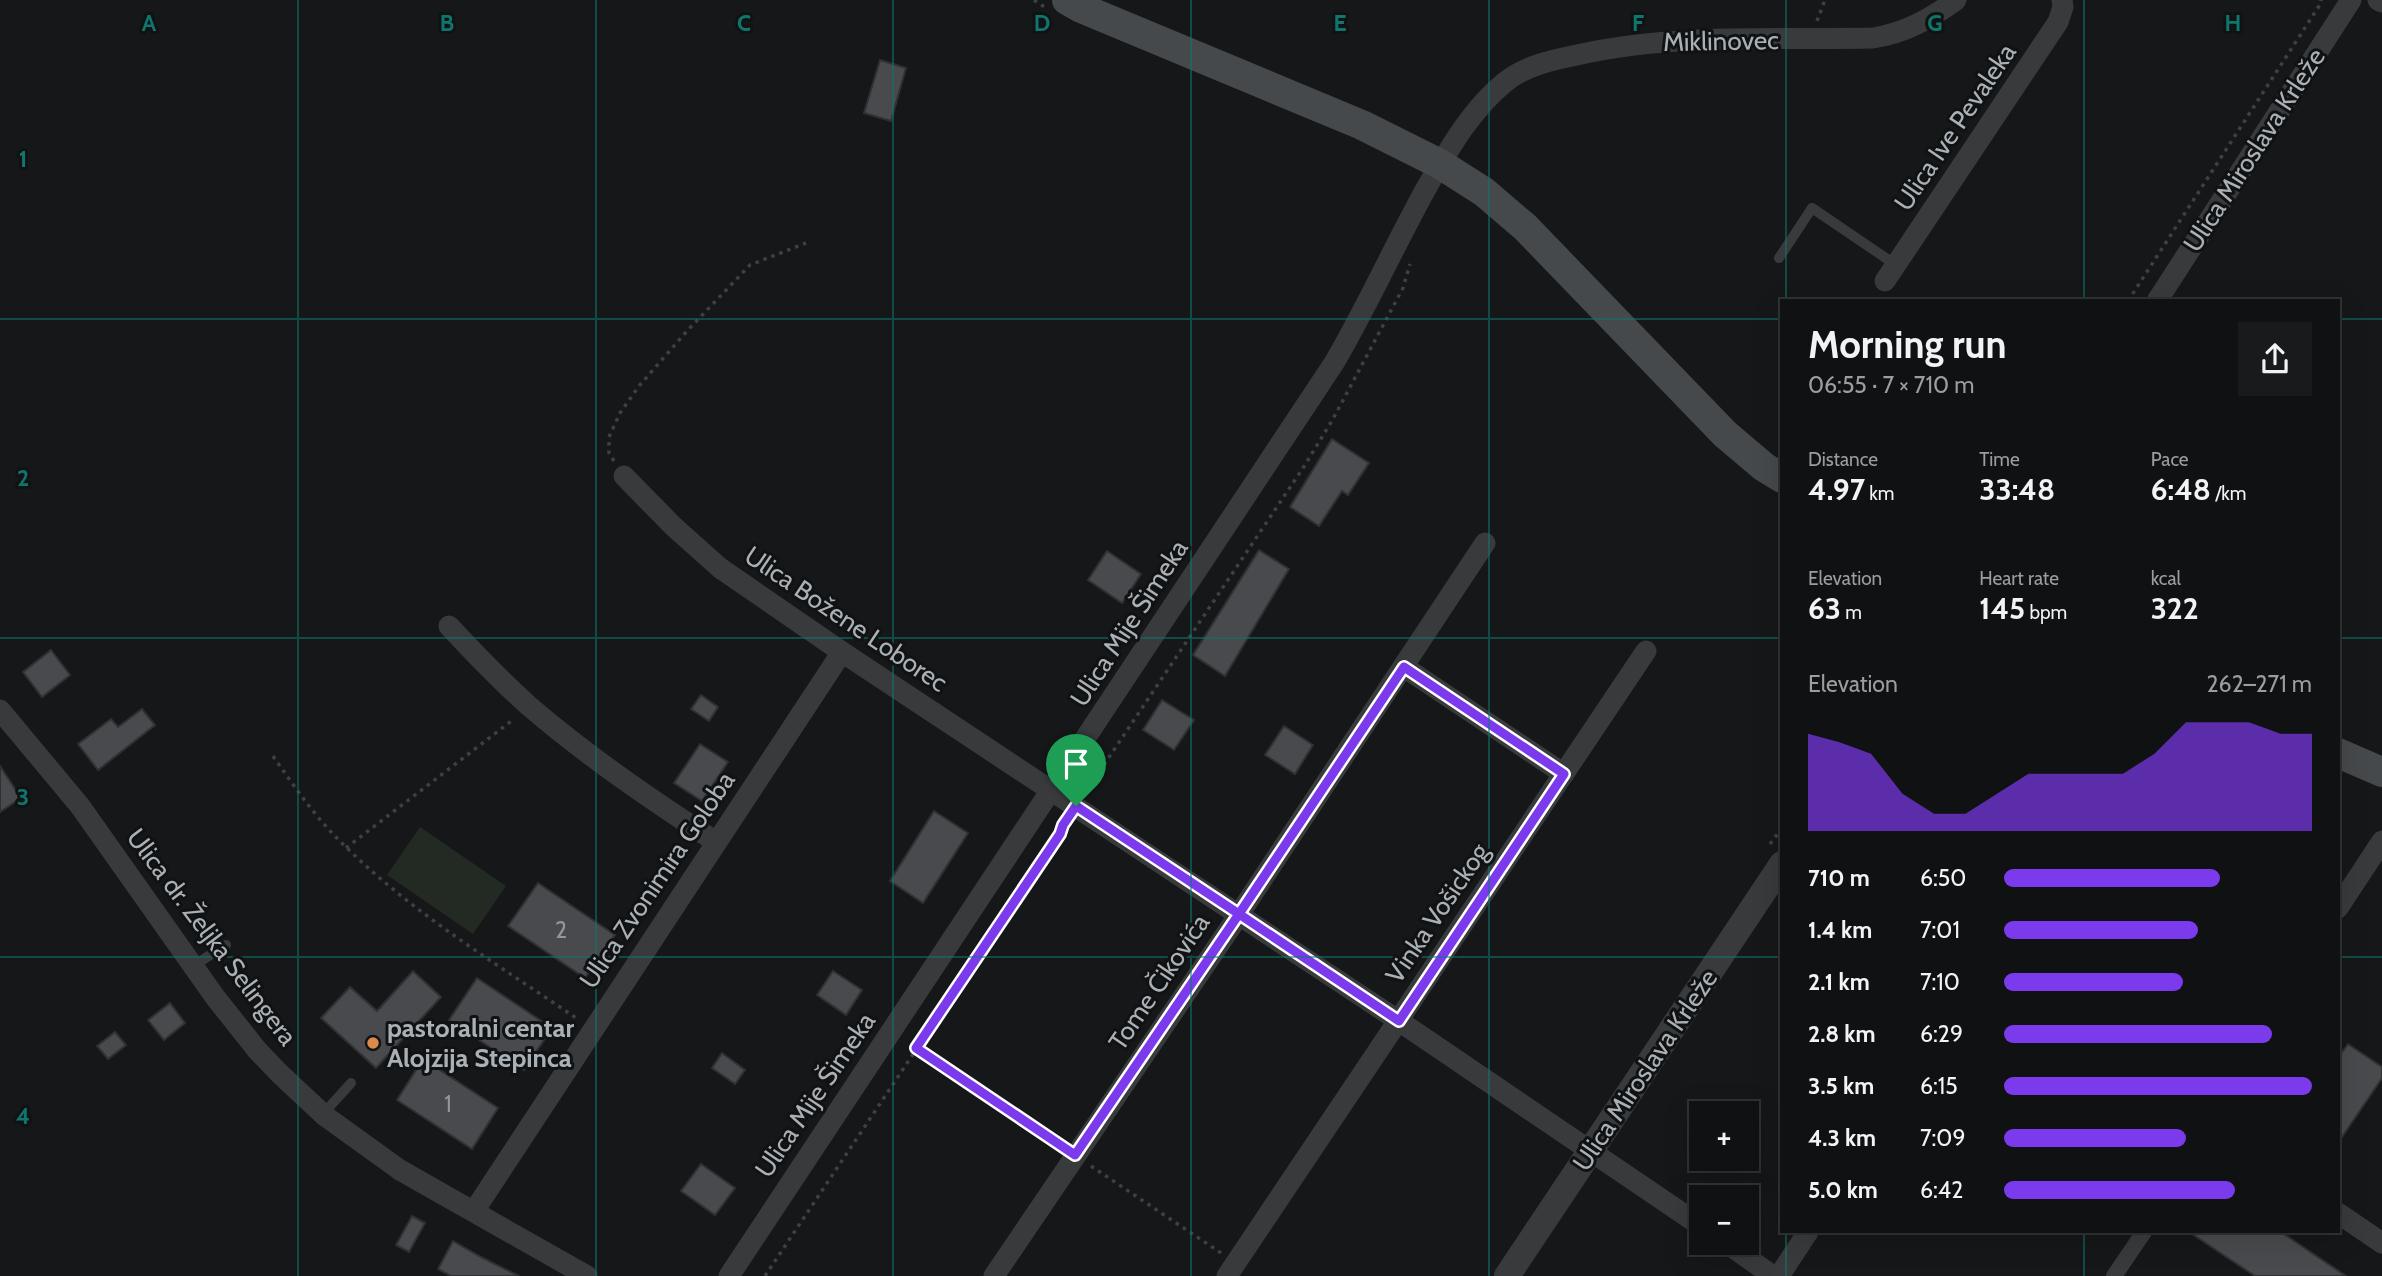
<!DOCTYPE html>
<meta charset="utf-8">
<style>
body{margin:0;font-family:Cabin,sans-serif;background:#191a1b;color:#f1f3f6;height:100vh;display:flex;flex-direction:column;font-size:26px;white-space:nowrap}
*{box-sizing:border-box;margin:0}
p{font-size:23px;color:#9c9d9f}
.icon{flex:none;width:38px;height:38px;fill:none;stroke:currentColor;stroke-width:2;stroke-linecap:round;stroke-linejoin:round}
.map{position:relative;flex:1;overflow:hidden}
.sheet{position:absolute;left:1780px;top:299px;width:560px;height:934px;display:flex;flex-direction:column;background:#101112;border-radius:0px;box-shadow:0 7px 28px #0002,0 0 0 2px #303132}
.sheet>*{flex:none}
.fabs{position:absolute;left:1689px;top:1101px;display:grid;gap:14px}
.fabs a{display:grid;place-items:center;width:70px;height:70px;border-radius:0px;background:#101112;box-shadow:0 7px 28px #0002,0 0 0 2px #303132;font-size:35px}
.pin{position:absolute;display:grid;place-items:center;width:60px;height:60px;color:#fff;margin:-72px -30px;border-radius:50% 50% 50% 0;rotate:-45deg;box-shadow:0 0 7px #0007}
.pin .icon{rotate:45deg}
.round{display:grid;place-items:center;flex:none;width:74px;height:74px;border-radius:0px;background:#191a1b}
.summary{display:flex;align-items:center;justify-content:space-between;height:119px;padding:0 28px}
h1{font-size:38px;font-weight:700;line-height:52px}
.stats{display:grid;grid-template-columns:repeat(3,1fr);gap:10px;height:119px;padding:7px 28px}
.stats div{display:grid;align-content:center}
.stats b{font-size:30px;font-weight:700}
.stats small{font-size:19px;font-weight:400}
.stats p{font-size:19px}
.chart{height:196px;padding:14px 28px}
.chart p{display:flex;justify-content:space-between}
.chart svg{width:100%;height:126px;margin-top:7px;fill:#7c3aed;opacity:.7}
ul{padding:0 28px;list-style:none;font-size:23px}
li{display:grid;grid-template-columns:112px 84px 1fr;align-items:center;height:52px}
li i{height:18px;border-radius:9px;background:#7c3aed}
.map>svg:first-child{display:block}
.green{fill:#232a23}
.building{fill:#484a4d;stroke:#313134;stroke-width:2}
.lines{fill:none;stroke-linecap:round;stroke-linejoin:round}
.path{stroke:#3e4143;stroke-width:3.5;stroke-dasharray:3.5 5;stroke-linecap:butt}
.service{stroke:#383a3c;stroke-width:10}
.pedestrian{stroke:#383a3c;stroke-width:16}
.minor{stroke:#383a3c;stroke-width:21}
.tertiary{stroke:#383a3c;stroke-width:26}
.secondary{stroke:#46494c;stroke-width:30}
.route-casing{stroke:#fff;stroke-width:14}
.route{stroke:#7c3aed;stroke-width:9}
.grid{fill:none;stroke:#0f766e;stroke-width:2;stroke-opacity:0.55}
.poi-dot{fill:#dd894a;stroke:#111213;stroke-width:2.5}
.labels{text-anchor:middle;stroke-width:6;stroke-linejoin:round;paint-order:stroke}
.number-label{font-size:23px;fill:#92979c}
.street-label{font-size:26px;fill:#aab1b6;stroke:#111213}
.poi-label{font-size:26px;font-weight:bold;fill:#aab1b6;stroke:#111213;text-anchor:start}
.grid-label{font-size:23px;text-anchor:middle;font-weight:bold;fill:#0f766e;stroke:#111213;stroke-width:6;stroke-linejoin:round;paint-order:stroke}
</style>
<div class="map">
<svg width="2382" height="1276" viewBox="0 0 2382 1276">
<rect width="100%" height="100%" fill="#161718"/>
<polygon class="green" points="420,827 506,886 473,934 387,875"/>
<g class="building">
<polygon points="880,60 906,68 891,121 864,113"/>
<polygon points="1332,439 1369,463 1348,495 1342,491 1319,526 1290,507"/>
<polygon points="1259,550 1289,569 1225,676 1193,655"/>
<polygon points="1107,551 1141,574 1122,603 1088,580"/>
<polygon points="51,650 70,675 42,697 23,672"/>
<polygon points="701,695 718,707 709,721 691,709"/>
<polygon points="1162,700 1194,720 1174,750 1143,730"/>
<polygon points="142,709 155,725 98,770 78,744 111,719 118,727"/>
<polygon points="1284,726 1313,745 1295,774 1265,755"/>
<polygon points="700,744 728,762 702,801 674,783"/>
<polygon points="0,766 21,798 0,812"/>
<polygon points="934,811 968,833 923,903 890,881"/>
<polygon points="538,883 615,935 585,978 508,926"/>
<polygon points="413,971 441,997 376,1068 321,1018 350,987 377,1011"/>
<polygon points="833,971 862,990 846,1015 817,995"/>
<polygon points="477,978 552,1028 524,1070 449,1020"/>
<polygon points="170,1003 185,1023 164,1040 148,1020"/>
<polygon points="115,1032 126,1045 108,1059 97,1046"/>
<polygon points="2348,1044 2382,1067 2382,1078 2338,1143 2338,1058"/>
<polygon points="722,1053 745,1070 735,1084 712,1068"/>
<polygon points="423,1059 498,1108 472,1149 397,1100"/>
<polygon points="701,1164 735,1188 715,1215 681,1191"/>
<polygon points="412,1216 425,1223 409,1252 396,1245"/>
<polygon points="2189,1232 2281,1232 2346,1276 2255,1276"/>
<polygon points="453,1241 481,1257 519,1276 451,1276 438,1269"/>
</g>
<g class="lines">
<g class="path">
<polyline points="1034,0 1046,8"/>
<polyline points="1817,21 1825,0"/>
<polyline points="2128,301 2321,3 2321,0"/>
<polyline points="614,461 609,453 609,437 620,413 639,386 687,331 750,265 806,243"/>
<path d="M273,756C296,789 318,821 347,848C415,915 500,966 579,1020"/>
<polyline points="1085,793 1303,468 1333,419 1403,288 1410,264"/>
<polyline points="1770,844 1782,828"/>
<polyline points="346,848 514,719"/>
<polyline points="917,1048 1062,1146"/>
<polyline points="1091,1166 1221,1253"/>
<polyline points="765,1276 1060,834 1065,823"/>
</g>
<g class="service">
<polyline points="1779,258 1812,208 1896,265"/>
<polyline points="193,966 226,945"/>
<polyline points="323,1114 351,1083"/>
</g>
<polyline class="pedestrian" points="2114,1276 2144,1232"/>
<g class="minor">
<polyline points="2378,0 2382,2"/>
<polyline points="1885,281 2058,22 2063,7 2062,0"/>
<polyline points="2157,301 2351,0"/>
<polyline points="624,476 673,526 720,568 842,652 1399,1021 1701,1226"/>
<path d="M449,626C475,654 501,681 529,706C587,756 652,800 716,842"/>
<polyline points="1404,667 1564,774"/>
<polyline points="0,710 80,806 215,997 257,1050 280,1074 325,1116 400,1170 587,1276"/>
<polyline points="2338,908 2382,841"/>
<polyline points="474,1211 842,652"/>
<polyline points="2338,1213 2382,1243"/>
<polyline points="1725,1242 1773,1276"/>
<path d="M729,1276L1334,363C1368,305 1395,244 1428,185C1449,149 1471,110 1504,83C1524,66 1552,60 1577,55C1674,33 1774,40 1873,38C1905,33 1930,19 1956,0"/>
<polyline points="994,1276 1230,928 1485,543"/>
<polyline points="1227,1276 1646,651"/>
<polyline points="1779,1276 1808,1232"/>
</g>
<polyline class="tertiary" points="1507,1276 1782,864"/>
<g class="secondary">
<polyline points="1067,0 1081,8 1362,125 1440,164 1484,192 1525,227 1725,434 1764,467 1782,478"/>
<polyline points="2338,753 2382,772"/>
</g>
</g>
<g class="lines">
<defs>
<polyline id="route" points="1076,806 1063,825 1060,834 916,1048 1075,1155 1239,914 1399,1021 1564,774 1404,667 1239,914 1076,806"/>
</defs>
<use href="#route" class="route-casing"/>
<use href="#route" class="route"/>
</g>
<path class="grid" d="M298,0V1276M596,0V1276M893,0V1276M1191,0V1276M1489,0V1276M1786,0V301M2084,0V301M0,319H1782M2338,319H2382M0,638H1782M2338,638H2382M0,957H1782M2338,957H2382M1786,1232V1276M2084,1232V1276"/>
<circle class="poi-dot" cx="373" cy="1043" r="7"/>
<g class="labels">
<g class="number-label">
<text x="561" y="938">2</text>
<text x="448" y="1112">1</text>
</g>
<g class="street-label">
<text transform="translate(1721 41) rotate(-1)" y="9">Miklinovec</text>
<text transform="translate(1955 127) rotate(-56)" y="9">Ulica Ive Pevaleka</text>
<text transform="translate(2254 150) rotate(-57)" y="9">Ulica Miroslava Krleže</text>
<text transform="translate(846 619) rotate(34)" y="9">Ulica Božene Loborec</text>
<text transform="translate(1129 623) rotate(-57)" y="9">Ulica Mije Šimeka</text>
<text transform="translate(657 880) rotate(-56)" y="9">Ulica Zvonimira Goloba</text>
<text transform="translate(1437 913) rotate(-56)" y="9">Vinka Vošickog</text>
<text transform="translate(212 937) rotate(53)" y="9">Ulica dr. Željka Selingera</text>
<text transform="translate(1159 982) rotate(-56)" y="9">Tome Čikovića</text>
<text transform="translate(1645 1070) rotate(-56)" y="9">Ulica Miroslava Krleže</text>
<text transform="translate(815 1095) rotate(-56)" y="9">Ulica Mije Šimeka</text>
</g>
<g class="poi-label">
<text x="387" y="1037">pastoralni centar<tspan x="387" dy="30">Alojzija Stepinca</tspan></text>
</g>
</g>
<g class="grid-label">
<text x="149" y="31">A</text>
<text x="447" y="31">B</text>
<text x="744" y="31">C</text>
<text x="1042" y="31">D</text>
<text x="1340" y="31">E</text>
<text x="1638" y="31">F</text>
<text x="1935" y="31">G</text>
<text x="2233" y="31">H</text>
<text x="23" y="167">1</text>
<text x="23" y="486">2</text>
<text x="23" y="805">3</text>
<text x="23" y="1124">4</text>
</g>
</svg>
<div class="fabs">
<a>+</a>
<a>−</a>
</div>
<div class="pin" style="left:1076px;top:806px;background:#1e9e55"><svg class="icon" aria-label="arrive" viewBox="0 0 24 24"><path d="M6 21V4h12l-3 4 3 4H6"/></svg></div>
<section class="sheet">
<div class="summary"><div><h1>Morning run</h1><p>06:55 · 7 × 710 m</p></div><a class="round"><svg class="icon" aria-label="share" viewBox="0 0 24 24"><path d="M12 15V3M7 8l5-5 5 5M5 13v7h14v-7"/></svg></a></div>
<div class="stats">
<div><p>Distance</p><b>4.97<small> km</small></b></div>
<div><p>Time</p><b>33:48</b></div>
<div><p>Pace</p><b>6:48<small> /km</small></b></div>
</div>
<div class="stats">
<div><p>Elevation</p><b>63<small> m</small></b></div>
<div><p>Heart rate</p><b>145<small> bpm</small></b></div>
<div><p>kcal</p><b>322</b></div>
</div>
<div class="chart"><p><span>Elevation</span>262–271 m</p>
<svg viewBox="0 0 160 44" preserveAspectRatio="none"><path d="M0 44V10L10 13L20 17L30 31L40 38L50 38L60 31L70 24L80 24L90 24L100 24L110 17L120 6L130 6L140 6L150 10L160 10V44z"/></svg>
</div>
<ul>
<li><b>710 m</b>6:50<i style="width:70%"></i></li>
<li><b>1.4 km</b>7:01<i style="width:63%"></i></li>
<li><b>2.1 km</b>7:10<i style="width:58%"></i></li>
<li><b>2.8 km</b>6:29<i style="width:87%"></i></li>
<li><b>3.5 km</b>6:15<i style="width:100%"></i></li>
<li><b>4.3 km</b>7:09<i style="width:59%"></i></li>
<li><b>5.0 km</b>6:42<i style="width:75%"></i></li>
</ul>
</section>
</div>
